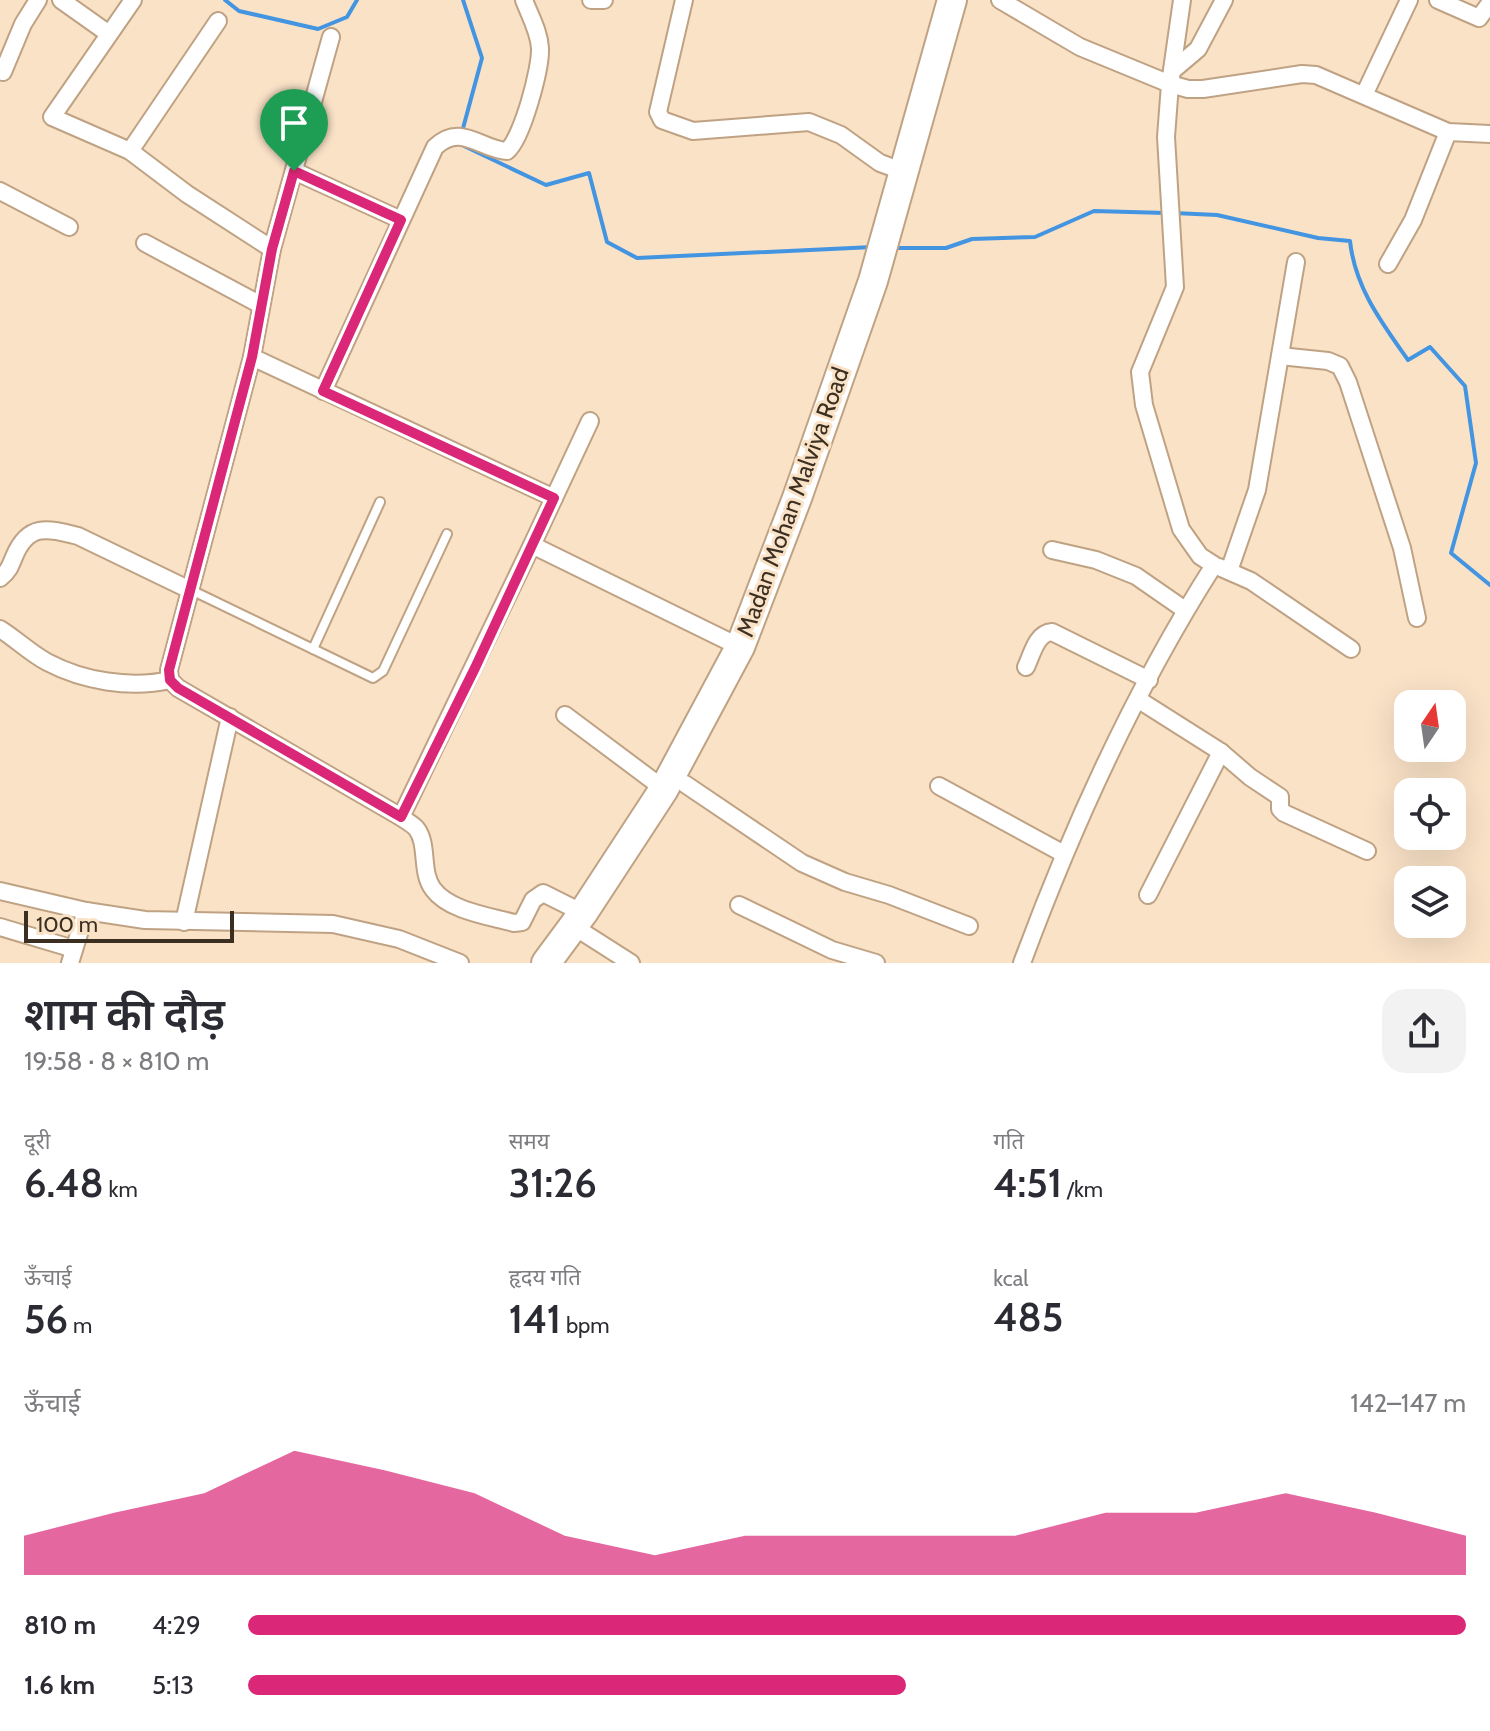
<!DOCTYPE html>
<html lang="hi">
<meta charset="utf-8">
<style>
body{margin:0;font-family:Cabin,"Noto Sans Devanagari",sans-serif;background:#f2f2f3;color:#2b2b33;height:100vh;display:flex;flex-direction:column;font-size:30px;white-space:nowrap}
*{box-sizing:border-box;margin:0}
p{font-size:26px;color:#7c7c81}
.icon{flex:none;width:44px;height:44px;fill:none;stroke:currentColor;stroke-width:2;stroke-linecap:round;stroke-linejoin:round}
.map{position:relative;height:963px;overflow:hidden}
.details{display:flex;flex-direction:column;background:#fff;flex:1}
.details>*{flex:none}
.needle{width:52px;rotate:13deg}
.controls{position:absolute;left:1394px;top:690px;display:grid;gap:16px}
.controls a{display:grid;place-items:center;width:72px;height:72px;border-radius:16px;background:#fff;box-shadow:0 8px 32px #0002;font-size:40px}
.scale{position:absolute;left:24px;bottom:20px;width:210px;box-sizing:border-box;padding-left:8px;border:4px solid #3b2f22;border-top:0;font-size:22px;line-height:28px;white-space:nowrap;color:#3b2f22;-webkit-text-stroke:6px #fae2c7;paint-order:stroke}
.pin{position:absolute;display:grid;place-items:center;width:68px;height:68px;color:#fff;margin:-82px -34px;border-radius:50% 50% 50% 0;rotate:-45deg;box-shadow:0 0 8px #0007}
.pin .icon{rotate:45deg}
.round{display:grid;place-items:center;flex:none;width:84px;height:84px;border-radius:24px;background:#f2f2f3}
.headline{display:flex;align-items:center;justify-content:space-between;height:136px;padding:0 24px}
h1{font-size:44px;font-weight:600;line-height:60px}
.stats{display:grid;grid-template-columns:repeat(3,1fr);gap:12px;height:136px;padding:8px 24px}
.stats div{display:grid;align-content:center}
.stats b{font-size:40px;font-weight:600}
.stats small{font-size:22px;font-weight:400}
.stats p{font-size:22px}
.chart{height:224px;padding:16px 24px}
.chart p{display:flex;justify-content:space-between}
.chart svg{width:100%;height:144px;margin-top:8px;fill:#db2777;opacity:.7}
ul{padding:0 24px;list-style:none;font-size:26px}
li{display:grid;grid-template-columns:128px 96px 1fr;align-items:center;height:60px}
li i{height:20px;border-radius:10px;background:#db2777}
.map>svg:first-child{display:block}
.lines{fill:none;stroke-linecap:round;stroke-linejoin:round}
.stream{stroke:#4395e1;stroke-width:4}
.service-casing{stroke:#bfa283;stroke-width:12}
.minor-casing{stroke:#bfa283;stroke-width:20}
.trunk-casing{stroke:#bfa283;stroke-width:32}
.service{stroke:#fff;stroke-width:8}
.minor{stroke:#fff;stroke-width:16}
.trunk{stroke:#fff;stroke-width:28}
.route-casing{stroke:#fff;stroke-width:16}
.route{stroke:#db2777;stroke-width:10}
.labels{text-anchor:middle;stroke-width:6;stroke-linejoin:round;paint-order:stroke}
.street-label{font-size:24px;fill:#3b2f22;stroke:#fae2c7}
</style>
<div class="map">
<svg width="1490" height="963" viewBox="0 0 1490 963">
<rect width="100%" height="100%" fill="#fae2c7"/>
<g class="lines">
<g class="stream">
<polyline points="225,0 239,11 318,29 347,17 357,0"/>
<polyline points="462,132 482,58 463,0"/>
<polyline points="463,140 464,146 546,185 589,173 607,242 637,258 873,247"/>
<path d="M1174,213L1217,215L1318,238L1350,241C1355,288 1382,323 1408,360L1430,347L1465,386L1476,463L1451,553L1490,585"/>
<polyline points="894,248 946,248 972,239 1035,237 1094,211 1166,213"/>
</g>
<defs>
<g id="service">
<polyline points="191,590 373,678 383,671 447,534"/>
<polyline points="313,649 380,502"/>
</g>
<g id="minor">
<polyline points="61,0 109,34"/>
<polyline points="133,0 52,117 130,151 187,194 272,249"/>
<polyline points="591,0 604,0"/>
<polyline points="684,0 658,112 662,120 693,131 809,122 841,135 880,163 905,172"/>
<polyline points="1000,0 1080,47 1170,84 1188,89 1203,89 1302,74 1316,75 1448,132 1490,134"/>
<polyline points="1438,0 1479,18 1490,3"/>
<path d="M331,37L272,249L252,357L169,670L170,680L178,688L401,817C405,820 412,824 416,828C429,844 420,872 433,889C449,911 489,916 514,923L522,922L533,900L543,893L583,913"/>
<polyline points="1172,71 1198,49 1224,0"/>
<polyline points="3,72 23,24 38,0"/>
<polyline points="1364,95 1409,0"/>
<polyline points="130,151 218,21"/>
<polyline points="294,171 401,220"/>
<polyline points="0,191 69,227"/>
<polyline points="145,243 261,305"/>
<polyline points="1388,264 1413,220 1448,132"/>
<polyline points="1280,356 1328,361 1340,366 1348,382 1402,548 1417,618"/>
<polyline points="252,357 554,498 532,545 740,647"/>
<path d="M323,391L435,147C461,122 481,150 507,151C522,139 541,68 540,48C539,31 530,16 524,0"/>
<polyline points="554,498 590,421"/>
<polyline points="1052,550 1096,560 1136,576 1185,610"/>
<polyline points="1219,567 1251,581 1351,649"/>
<polyline points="1229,571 1257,490 1296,262"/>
<path d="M0,578C8,572 10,567 14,557C28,523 47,528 78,536L190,590"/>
<path d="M0,629C16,639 30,653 47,662C83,681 130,689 170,680"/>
<path d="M1026,667C1032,655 1036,633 1052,632L1149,680"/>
<polyline points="1139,700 1221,752 1250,777 1280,797 1280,809 1284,813 1367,851"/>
<polyline points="565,715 664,789"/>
<polyline points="685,784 802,863 845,882 889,895 969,926"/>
<polyline points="939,786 1064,854"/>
<polyline points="401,817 532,545"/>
<polyline points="0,891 86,911 145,920 333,924 399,939 460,963"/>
<polyline points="1148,895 1221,752"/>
<polyline points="739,905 832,950 876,963"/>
<polyline points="184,922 230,717"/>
<polyline points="573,926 631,963"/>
<polyline points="0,927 74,949"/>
<polyline points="70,963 86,911"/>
<path d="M1022,963C1073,825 1135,689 1214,565L1200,556L1181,529L1144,405L1140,372L1175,287L1166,137L1170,84L1182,0"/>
</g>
<polyline id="trunk" points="546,963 583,913 664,789 740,647 797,498 873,281 952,0"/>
</defs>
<use href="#service" class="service-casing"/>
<use href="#minor" class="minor-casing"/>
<use href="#trunk" class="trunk-casing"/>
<use href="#service" class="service"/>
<use href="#minor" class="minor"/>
<use href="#trunk" class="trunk"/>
</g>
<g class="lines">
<defs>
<polygon id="route" points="294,171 401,220 323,391 554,498 475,668 401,817 178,688 170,680 169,670 252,357 272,249"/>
</defs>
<use href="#route" class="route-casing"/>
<use href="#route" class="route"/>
</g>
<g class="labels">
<g class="street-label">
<text transform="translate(793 502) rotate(-70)" y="8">Madan Mohan Malviya Road</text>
</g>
</g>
</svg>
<div class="controls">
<a><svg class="needle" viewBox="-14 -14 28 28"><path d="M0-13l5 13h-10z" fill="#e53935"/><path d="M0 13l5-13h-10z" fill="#7c7c81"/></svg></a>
<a><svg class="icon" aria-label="locate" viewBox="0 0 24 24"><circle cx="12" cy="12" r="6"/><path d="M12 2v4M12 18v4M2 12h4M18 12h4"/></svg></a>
<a><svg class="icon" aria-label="layers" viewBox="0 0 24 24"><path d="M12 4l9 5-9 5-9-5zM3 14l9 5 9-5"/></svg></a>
</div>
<div class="scale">100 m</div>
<div class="pin" style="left:294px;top:171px;background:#1e9e55"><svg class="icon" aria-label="arrive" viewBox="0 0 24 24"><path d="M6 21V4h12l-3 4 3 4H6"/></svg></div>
</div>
<section class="details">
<div class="headline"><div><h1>शाम की दौड़</h1><p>19:58 · 8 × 810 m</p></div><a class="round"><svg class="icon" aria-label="share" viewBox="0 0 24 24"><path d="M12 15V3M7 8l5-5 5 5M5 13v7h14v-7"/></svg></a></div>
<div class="stats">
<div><p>दूरी</p><b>6.48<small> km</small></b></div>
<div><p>समय</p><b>31:26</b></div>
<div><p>गति</p><b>4:51<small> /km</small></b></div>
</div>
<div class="stats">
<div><p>ऊँचाई</p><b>56<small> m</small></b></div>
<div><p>हृदय गति</p><b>141<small> bpm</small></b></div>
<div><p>kcal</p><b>485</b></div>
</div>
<div class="chart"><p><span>ऊँचाई</span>142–147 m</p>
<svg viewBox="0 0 160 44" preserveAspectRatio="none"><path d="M0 44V32L10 25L20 19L30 6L40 12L50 19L60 32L70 38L80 32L90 32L100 32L110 32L120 25L130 25L140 19L150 25L160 32V44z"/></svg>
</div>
<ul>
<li><b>810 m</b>4:29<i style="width:100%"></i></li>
<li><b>1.6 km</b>5:13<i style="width:54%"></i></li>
</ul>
</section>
